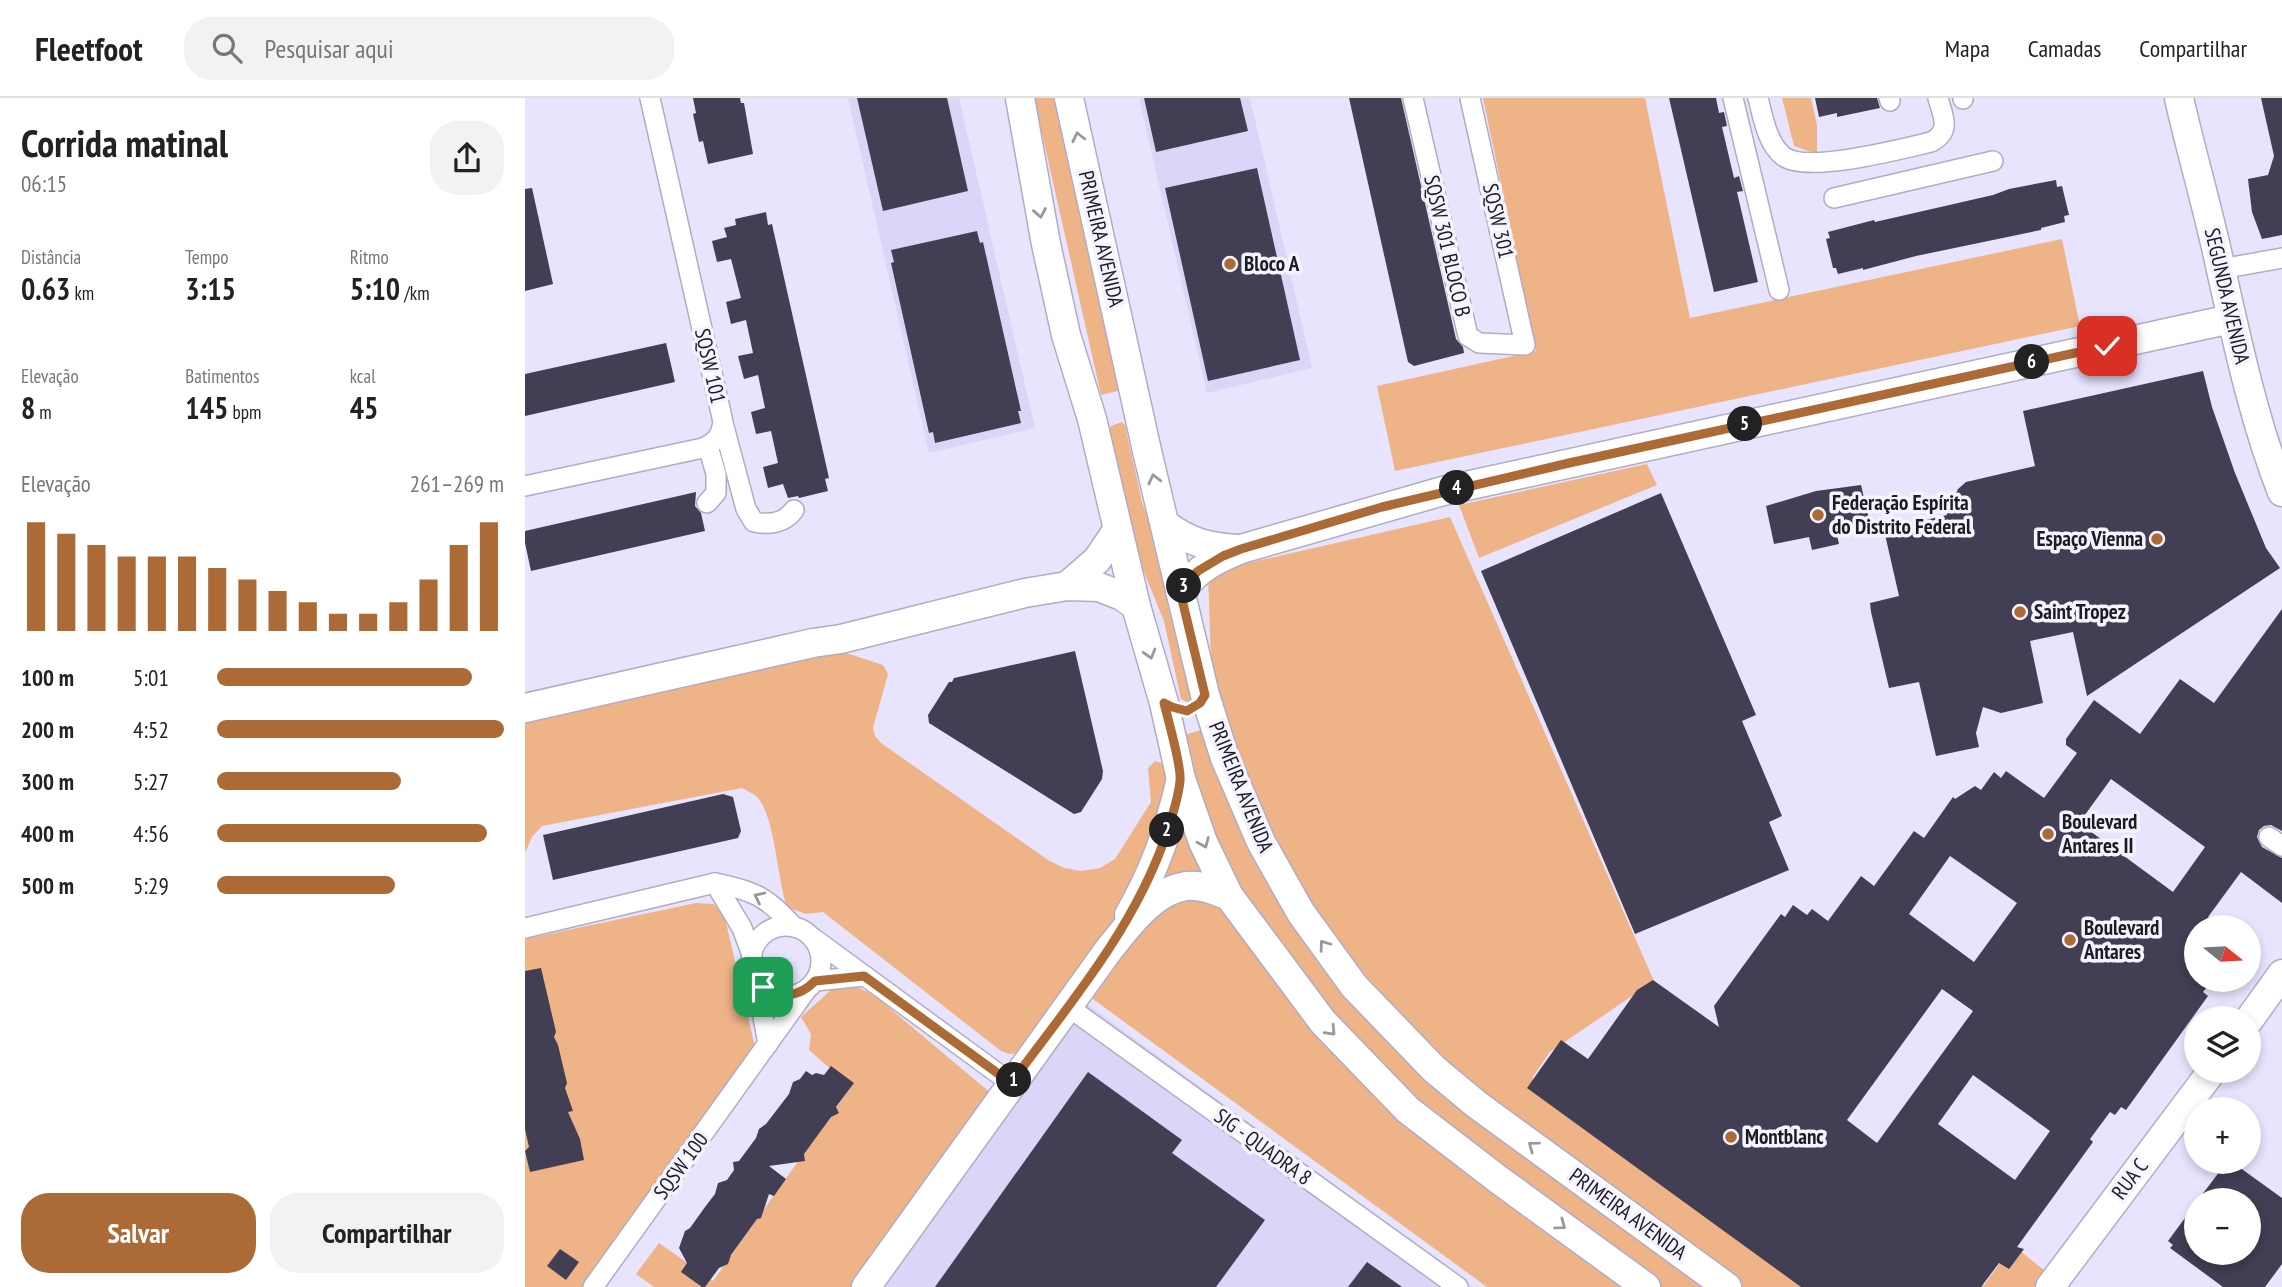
<!DOCTYPE html>
<html lang="pt">
<meta charset="utf-8">
<style>
body{margin:0;font-family:"PT Sans Narrow",sans-serif;background:#f2f2f2;color:#222;height:100vh;display:flex;flex-direction:column;font-size:26px;white-space:nowrap}
*{box-sizing:border-box;margin:0}
p{font-size:23px;color:#767676}
.icon{flex:none;width:38px;height:38px;fill:none;stroke:currentColor;stroke-width:2;stroke-linecap:round;stroke-linejoin:round}
.map{position:relative;flex:1;overflow:hidden}
.sheet{display:flex;flex-direction:column;background:#fff;width:525px}
.sheet>*{flex:none}
.needle{width:46px;rotate:108deg}
.buttons{position:absolute;left:1659px;top:817px;display:grid;gap:14px}
.buttons a{display:grid;place-items:center;width:77px;height:77px;border-radius:50%;background:#fff;box-shadow:0 4px 10px #0003;font-size:35px}
.pin{position:absolute;display:grid;place-items:center;width:60px;height:60px;color:#fff;margin:-30px;border-radius:14px;box-shadow:0 4px 10px #0006}
.km{position:absolute;width:35px;height:35px;margin:-18px;border-radius:50%;background:#222;color:#fff;font-size:19px;line-height:35px;text-align:center}
.round{display:grid;place-items:center;flex:none;width:74px;height:74px;border-radius:28px;background:#f2f2f2}
.summary{display:flex;align-items:center;justify-content:space-between;height:119px;padding:0 21px}
h1{font-size:38px;font-weight:700;line-height:52px}
.figures{display:grid;grid-template-columns:repeat(3,1fr);gap:10px;height:119px;padding:7px 21px}
.figures div{display:grid;align-content:center}
.figures b{font-size:30px;font-weight:700}
.figures small{font-size:19px;font-weight:400}
.figures p{font-size:19px}
.chart{height:196px;padding:14px 21px}
.chart p{display:flex;justify-content:space-between}
.chart svg{width:100%;height:126px;margin-top:7px;stroke:#ac6a36;stroke-width:6}
.primary-button{display:flex;gap:14px;margin-top:auto;padding:14px 21px}
.primary-button a{flex:1;height:80px;border-radius:28px;background:#ac6a36;color:#fff;font-size:28px;font-weight:700;line-height:80px;text-align:center}
.primary-button a+a{background:#f2f2f2;color:#222}
ul{padding:0 21px;list-style:none;font-size:23px}
li{display:grid;grid-template-columns:112px 84px 1fr;align-items:center;height:52px}
li i{height:18px;border-radius:9px;background:#ac6a36}
header{display:flex;align-items:center;gap:42px;box-sizing:border-box;height:98px;padding:0 35px;background:#fff;border-bottom:2px solid #e0e0e0}
header strong{font-size:33px}
nav{display:flex;gap:38px;margin-inline-start:auto;font-size:24px}
.search{width:490px;height:63px;background:#f2f2f2;display:flex;align-items:center;gap:18px;box-sizing:border-box;padding:0 24px;border-radius:28px;color:#767676;font-size:26px}
main{display:flex;flex:1;min-height:0}
.map>svg:first-child{display:block}
.built{fill:#dbd6f7}
.green{fill:#efb388}
.building{fill:#423e53;fill-rule:evenodd}
.lines{fill:none;stroke-linecap:round;stroke-linejoin:round}
.street-casing{stroke:#b0acc5;stroke-width:22}
.secondary-casing{stroke:#b0acc5;stroke-width:31}
.street{stroke:#fff;stroke-width:19}
.secondary{stroke:#fff;stroke-width:28}
.oneway{stroke:#99999d}
.route-casing{stroke:#fff;stroke-width:14}
.route{stroke:#ac6a36;stroke-width:9}
.poi-dot{fill:#ac6a36;stroke:#f5f4fe;stroke-width:2.5}
.labels{text-anchor:middle;stroke-width:7;stroke-linejoin:round;paint-order:stroke}
.street-label{font-size:21px;fill:#1d1c25;stroke:#f5f4fe}
.poi-label{font-size:21px;font-weight:bold;fill:#1d1c25;stroke:#f5f4fe;text-anchor:start}
</style>
<header>
<strong>Fleetfoot</strong>
<div class="search"><svg class="icon" aria-label="search" viewBox="0 0 24 24"><circle cx="10" cy="10" r="6"/><path d="M15 15l6 6"/></svg>Pesquisar aqui</div>
<nav><a>Mapa</a><a>Camadas</a><a>Compartilhar</a></nav>
</header>
<main>
<section class="sheet">
<div class="summary"><div><h1>Corrida matinal</h1><p>06:15</p></div><a class="round"><svg class="icon" aria-label="share" viewBox="0 0 24 24"><path d="M12 15V3M7 8l5-5 5 5M5 13v7h14v-7"/></svg></a></div>
<div class="figures">
<div><p>Distância</p><b>0.63<small> km</small></b></div>
<div><p>Tempo</p><b>3:15</b></div>
<div><p>Ritmo</p><b>5:10<small> /km</small></b></div>
</div>
<div class="figures">
<div><p>Elevação</p><b>8<small> m</small></b></div>
<div><p>Batimentos</p><b>145<small> bpm</small></b></div>
<div><p>kcal</p><b>45</b></div>
</div>
<div class="chart"><p><span>Elevação</span>261–269 m</p>
<svg viewBox="0 0 160 44" preserveAspectRatio="none"><path d="M5 44V6M15 44V10M25 44V14M35 44V18M45 44V18M55 44V18M65 44V22M75 44V26M85 44V30M95 44V34M105 44V38M115 44V38M125 44V34M135 44V26M145 44V14M155 44V6"/></svg>
</div>
<ul>
<li><b>100 m</b>5:01<i style="width:89%"></i></li>
<li><b>200 m</b>4:52<i style="width:100%"></i></li>
<li><b>300 m</b>5:27<i style="width:64%"></i></li>
<li><b>400 m</b>4:56<i style="width:94%"></i></li>
<li><b>500 m</b>5:29<i style="width:62%"></i></li>
</ul>
<div class="primary-button"><a>Salvar</a><a>Compartilhar</a></div>
</section>
<div class="map">
<svg width="1757" height="1189" viewBox="0 0 1757 1189">
<rect width="100%" height="100%" fill="#e8e4fe"/>
<g class="built">
<polygon points="323,0 434,0 510,330 404,355"/>
<polygon points="614,0 725,0 787,270 682,295"/>
<polygon points="554,900 948,1189 351,1189"/>
</g>
<g class="green">
<polygon points="509,0 535,0 601,291 576,297"/>
<polygon points="958,0 1120,0 1165,220 1537,141 1555,228 870,373 852,288 1011,253"/>
<polygon points="1257,0 1286,0 1292,27 1292,56 1269,48"/>
<polygon points="597,324 600,327 617,404 628,435 670,599 664,605 656,601 639,523 615,464 584,333 586,328"/>
<polygon points="1122,366 1132,387 954,460 934,407"/>
<polygon points="925,419 1129,883 1025,954 1007,980 1293,1189 962,1189 557,893 621,797 660,637 688,628 683,474"/>
<path d="M309,551L358,567L363,576L348,630L350,638L356,645L523,762L539,770L556,773L575,770L590,761L626,704L623,670L630,663L639,666L646,683L615,788L498,955L484,956L476,953L298,814L281,816L262,809C252,782 250,715 231,698C227,695 221,692 217,690L17,728L7,739L0,755V621Z"/>
<polygon points="171,805 189,806 200,820 230,949 59,1189 0,1189 0,841"/>
<polygon points="330,888 349,897 468,997 328,1189 129,1189 111,1176 134,1145 188,1183 326,989 284,952 286,936 276,919 306,892"/>
<polygon points="1488,1147 1520,1173 1509,1189 1388,1189 1414,1153 1459,1187"/>
</g>
<g class="building">
<polygon points="168,0 215,0 216,5 219,5 228,56 183,66 178,43 174,44 168,16 171,15"/>
<polygon points="332,0 422,0 443,93 358,113"/>
<polygon points="619,0 715,0 723,33 631,54"/>
<polygon points="824,0 876,0 931,241 938,249 939,255 889,268 883,264"/>
<polygon points="1144,0 1191,0 1194,15 1199,14 1202,28 1197,29 1209,80 1214,78 1218,93 1212,94 1233,184 1189,194"/>
<polygon points="1290,0 1352,0 1355,10 1312,19 1312,15 1294,19"/>
<polygon points="1736,0 1757,0 1757,137 1737,141 1727,114 1723,81 1743,77 1749,58"/>
<polygon points="732,70 775,262 683,283 640,90"/>
<polygon points="1531,82 1532,89 1537,88 1544,117 1539,118 1540,124 1516,130 1516,132 1391,158 1338,172 1338,170 1313,176 1311,170 1308,170 1301,141 1305,140 1303,134 1349,122 1350,124 1468,97 1484,91"/>
<polygon points="7,90 28,186 0,193 0,91"/>
<polygon points="241,114 243,127 247,126 304,380 300,381 303,393 274,400 273,398 263,400 258,386 243,390 238,369 253,365 246,333 231,336 226,314 240,310 233,277 219,281 213,258 228,255 221,222 206,226 201,204 216,200 206,161 192,164 187,143 202,139 199,130 211,127 210,121"/>
<polygon points="452,133 455,145 458,144 496,313 493,313 496,325 410,345 408,334 404,335 366,165 369,164 366,152"/>
<polygon points="141,245 150,284 0,318 0,276"/>
<polygon points="1678,273 1687,309 1710,375 1741,450 1755,470 1562,598 1548,534 1505,543 1518,605 1476,615 1458,609 1451,635 1454,649 1411,658 1394,584 1364,590 1346,514 1345,505 1374,498 1359,432 1422,417 1420,405 1428,402 1433,391 1441,384 1510,368 1498,313"/>
<polygon points="1336,387 1345,425 1311,433 1314,446 1287,452 1284,439 1249,446 1241,408 1291,393"/>
<polygon points="171,394 170,408 176,415 180,433 6,473 0,445 0,433"/>
<polygon points="1136,395 1231,617 1217,623 1257,718 1244,724 1264,772 1110,836 956,473"/>
<path d="M1757,511V733L1746,727L1739,728L1734,732L1732,739L1737,749L1757,760V805L1716,774L1683,819L1697,830H1671V882H1680L1685,885L1678,894L1683,898L1601,1012L1596,1009L1590,1017L1585,1014L1565,1041L1568,1044L1492,1149L1499,1151L1484,1171L1474,1165L1456,1189H1276L1002,990L1036,942L1063,961L1112,892L1128,882L1194,929L1189,908L1256,816L1260,819L1268,807L1282,817L1287,811L1303,823L1336,778L1349,788L1389,733L1399,740L1428,699L1430,701L1450,688L1456,692L1469,674L1476,680L1481,673L1519,700L1552,655L1541,647V641L1569,602L1615,636L1655,581L1689,605ZM1586,681L1680,749L1648,794L1554,725ZM1425,758L1492,805L1449,864L1384,816ZM1417,891L1448,913L1352,1045L1322,1022ZM1448,977L1525,1033L1490,1082L1413,1026Z"/>
<polygon points="550,553 578,673 577,681 556,714 549,716 404,625 403,617 424,584 427,584 429,580"/>
<polygon points="198,696 208,699 216,733 213,740 28,782 18,737"/>
<polygon points="16,870 31,934 29,939 33,947 42,985 40,990 48,1013 43,1014 55,1041 59,1062 5,1074 0,1053 4,1049 0,1031 0,873"/>
<polygon points="306,968 329,985 311,1009 314,1015 306,1019 279,1056 280,1063 244,1068 261,1081 249,1098 244,1096 236,1120 232,1121 206,1157 203,1166 194,1170 180,1189 177,1189 156,1174 162,1165 154,1150 160,1133 165,1130 180,1109 190,1096 193,1085 202,1082 209,1072 208,1064 214,1063 231,1040 234,1031 241,1026 264,996 268,984 275,981 281,973 287,977 291,975 299,977"/>
<polygon points="563,974 657,1042 647,1055 740,1122 691,1189 410,1189"/>
<polygon points="1707,1064 1757,1100 1757,1166 1740,1189 1698,1189 1645,1150 1648,1147 1643,1143 1671,1105 1671,1155 1724,1155 1724,1102 1673,1102 1701,1065 1704,1068"/>
<polygon points="35,1151 54,1164 41,1182 22,1168"/>
<polygon points="842,1164 877,1189 823,1189"/>
</g>
<g class="lines">
<defs>
<g id="street">
<polyline points="888,0 943,238 954,245 1000,247 945,0"/>
<polyline points="1208,0 1254,192"/>
<path d="M1233,0C1238,19 1242,45 1258,58C1281,76 1376,51 1406,44C1427,33 1418,19 1413,0"/>
<polyline points="1364,0 1365,3"/>
<polyline points="1438,0 1438,1"/>
<polyline points="1309,100 1468,63"/>
<polyline points="1696,171 1757,160"/>
<path d="M198,325L221,411L229,424C244,427 260,425 269,412"/>
<path d="M0,388L178,350C191,344 196,338 198,324L125,0"/>
<polyline points="182,405 191,395 191,376 183,348"/>
<polyline points="1744,739 1757,748"/>
<polyline points="190,785 217,830 227,857"/>
<circle cx="261" cy="863" r="35"/>
<path d="M0,830L190,785C230,793 242,799 269,829"/>
<polyline points="288,840 486,985"/>
<polyline points="231,880 243,946"/>
<polyline points="290,883 339,878"/>
<polyline points="542,908 933,1189"/>
<polyline points="68,1189 282,891"/>
</g>
<g id="secondary">
<polyline points="495,0 521,146 541,237 567,321 611,508 639,605 656,681 678,744 704,798 798,924 883,1012 974,1082 1121,1189"/>
<polyline points="544,0 622,353 680,597 700,660 736,744 776,815 829,888 909,971 951,1006 1202,1189"/>
<path d="M1654,0C1667,58 1684,114 1696,172C1713,247 1729,323 1757,394"/>
<path d="M641,427C666,445 683,449 713,451"/>
<polyline points="542,488 572,462 591,434"/>
<path d="M655,493C674,470 689,462 716,451L918,393L1706,221"/>
<polyline points="0,610 288,545 316,541 500,495 542,488 574,489 597,498 611,508"/>
<path d="M604,817C629,774 645,729 656,681"/>
<polyline points="1724,922 1757,876"/>
<path d="M341,1189L585,850C605,826 628,793 661,788C676,786 691,793 704,798"/>
<polyline points="1525,1189 1687,973"/>
</g>
</defs>
<use href="#street" class="street-casing"/>
<use href="#secondary" class="secondary-casing"/>
<use href="#street" class="street"/>
<use href="#secondary" class="secondary"/>
</g>
<defs><path id="oneway-chevron" d="M-2-3.5L2.5 0L-2 3.5" fill="none" stroke-width="1.6" stroke-linecap="round" stroke-linejoin="round" transform="scale(1.75)"/></defs>
<g class="oneway">
<use href="#oneway-chevron" transform="translate(553 39) rotate(-103)"/>
<use href="#oneway-chevron" transform="translate(515 115) rotate(80)"/>
<use href="#oneway-chevron" transform="translate(629 381) rotate(-104)"/>
<use href="#oneway-chevron" transform="translate(625 556) rotate(74)"/>
<use href="#oneway-chevron" transform="translate(679 745) rotate(67)"/>
<use href="#oneway-chevron" transform="translate(234 799) rotate(-154)"/>
<use href="#oneway-chevron" transform="translate(799 847) rotate(-126)"/>
<use href="#oneway-chevron" transform="translate(806 933) rotate(47)"/>
<use href="#oneway-chevron" transform="translate(1008 1048) rotate(-144)"/>
<use href="#oneway-chevron" transform="translate(1036 1127) rotate(36)"/>
</g>
<g class="lines">
<defs>
<path id="route" d="M238,889C258,901 274,899 290,883L339,878L486,985C543,908 608,832 640,740C646,722 653,703 655,683C657,669 643,622 639,605L647,609L662,613L675,605L680,597L655,493L673,473L698,458L716,451L857,409L1044,365L1582,248"/>
</defs>
<use href="#route" class="route-casing"/>
<use href="#route" class="route"/>
</g>
<g class="poi-dot">
<circle cx="705" cy="166" r="7"/>
<circle cx="1293" cy="417" r="7"/>
<circle cx="1632" cy="441" r="7"/>
<circle cx="1495" cy="514" r="7"/>
<circle cx="1523" cy="736" r="7"/>
<circle cx="1545" cy="842" r="7"/>
<circle cx="1206" cy="1039" r="7"/>
</g>
<g class="labels">
<g class="street-label">
<text transform="translate(973 123) rotate(77)" y="7">SQSW 301</text>
<text transform="translate(576 141) rotate(77)" y="7">PRIMEIRA AVENIDA</text>
<text transform="translate(922 148) rotate(77)" y="7">SQSW 301 BLOCO B</text>
<text transform="translate(1702 198) rotate(77)" y="7">SEGUNDA AVENIDA</text>
<text transform="translate(185 268) rotate(77)" y="7">SQSW 101</text>
<text transform="translate(716 689) rotate(68)" y="7">PRIMEIRA AVENIDA</text>
<text transform="translate(738 1049) rotate(36)" y="7">SIG - QUADRA 8</text>
<text transform="translate(156 1068) rotate(-54)" y="7">SQSW 100</text>
<text transform="translate(1605 1081) rotate(-53)" y="7">RUA C</text>
<text transform="translate(1103 1116) rotate(36)" y="7">PRIMEIRA AVENIDA</text>
</g>
<g class="poi-label">
<text x="719" y="173">Bloco A</text>
<text x="1307" y="412">Federação Espírita<tspan x="1307" dy="24">do Distrito Federal</tspan></text>
<text x="1618" y="448" text-anchor="end">Espaço Vienna</text>
<text x="1509" y="521">Saint Tropez</text>
<text x="1537" y="731">Boulevard<tspan x="1537" dy="24">Antares II</tspan></text>
<text x="1559" y="837">Boulevard<tspan x="1559" dy="24">Antares</tspan></text>
<text x="1220" y="1046">Montblanc</text>
</g>
</g>
</svg>
<div class="buttons">
<a><svg class="needle" viewBox="-14 -14 28 28"><path d="M0-13l5 13h-10z" fill="#e53935"/><path d="M0 13l5-13h-10z" fill="#767676"/></svg></a>
<a><svg class="icon" aria-label="layers" viewBox="0 0 24 24"><path d="M12 4l9 5-9 5-9-5zM3 14l9 5 9-5"/></svg></a>
<a>+</a>
<a>−</a>
</div>
<div class="pin" style="left:238px;top:889px;background:#1e9e55"><svg class="icon" aria-label="arrive" viewBox="0 0 24 24"><path d="M6 21V4h12l-3 4 3 4H6"/></svg></div>
<div class="pin" style="left:1582px;top:248px;background:#d93025"><svg class="icon" aria-label="check" viewBox="0 0 24 24"><path d="M5 12l5 5 9-10"/></svg></div>
<b class="km" style="left:489px;top:982px">1</b>
<b class="km" style="left:642px;top:732px">2</b>
<b class="km" style="left:659px;top:488px">3</b>
<b class="km" style="left:932px;top:390px">4</b>
<b class="km" style="left:1220px;top:326px">5</b>
<b class="km" style="left:1507px;top:264px">6</b>
</div>
</main>
